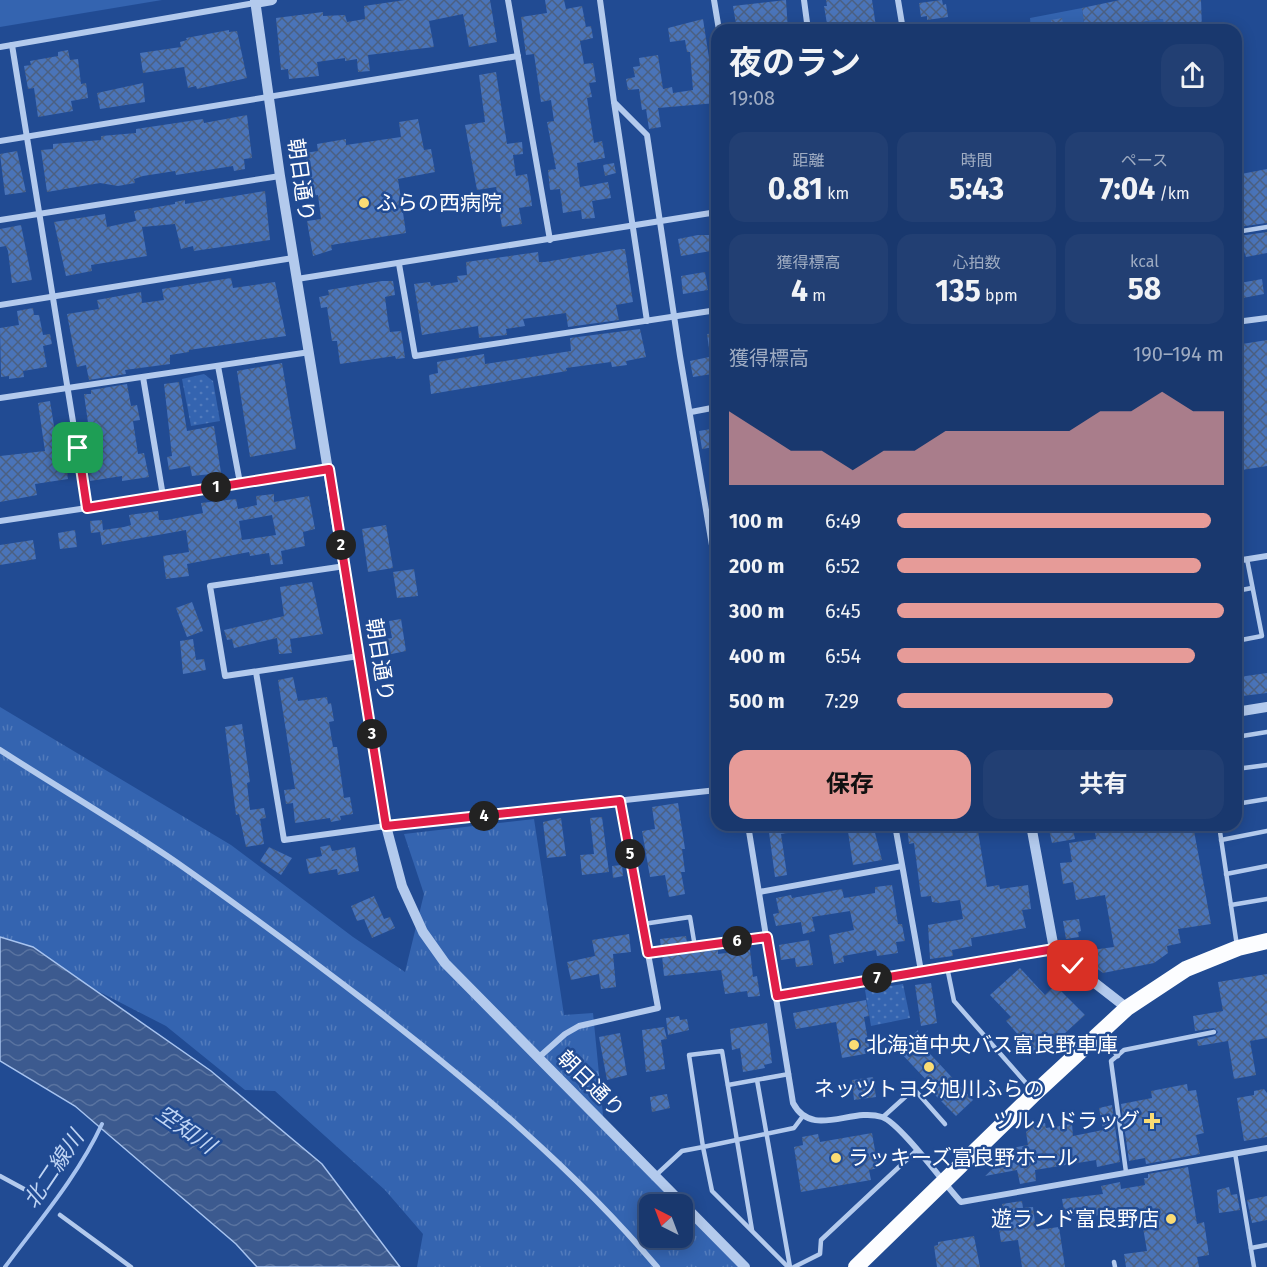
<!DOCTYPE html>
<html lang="ja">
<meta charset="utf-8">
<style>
body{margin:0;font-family:"Fira Sans","Noto Sans JP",sans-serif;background:#223f73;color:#f1f3f6;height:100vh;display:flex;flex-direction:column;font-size:22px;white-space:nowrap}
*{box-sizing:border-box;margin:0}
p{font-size:20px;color:#9facc2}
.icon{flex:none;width:33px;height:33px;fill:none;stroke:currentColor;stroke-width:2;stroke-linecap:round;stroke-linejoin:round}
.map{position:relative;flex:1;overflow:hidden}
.panel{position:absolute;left:711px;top:24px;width:531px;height:807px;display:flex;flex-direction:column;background:#19386e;border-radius:18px;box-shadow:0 3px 15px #0003,0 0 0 2px #375281}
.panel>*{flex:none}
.needle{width:39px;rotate:318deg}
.fabs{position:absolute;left:639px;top:1194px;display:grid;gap:12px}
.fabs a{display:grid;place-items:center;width:54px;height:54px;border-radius:12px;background:#19386e;box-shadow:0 3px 15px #0003,0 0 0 2px #375281;font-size:30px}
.pin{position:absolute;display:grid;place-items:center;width:51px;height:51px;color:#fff;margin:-26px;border-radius:12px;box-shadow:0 3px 9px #0006}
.km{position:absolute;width:30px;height:30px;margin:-15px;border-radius:50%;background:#222;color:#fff;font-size:16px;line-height:30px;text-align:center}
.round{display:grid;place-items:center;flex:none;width:63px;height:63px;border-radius:18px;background:#223f73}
.headline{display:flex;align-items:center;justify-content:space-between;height:102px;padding:0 18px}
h1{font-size:33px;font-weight:700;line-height:45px}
.figures{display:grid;grid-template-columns:repeat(3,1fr);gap:9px;height:102px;padding:6px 18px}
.figures div{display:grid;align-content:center;border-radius:15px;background:#223f73;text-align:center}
.figures b{font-size:30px;font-weight:700}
.figures small{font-size:16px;font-weight:400}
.figures p{font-size:16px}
.chart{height:168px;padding:12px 18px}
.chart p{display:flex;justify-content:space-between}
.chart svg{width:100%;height:108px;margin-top:6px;fill:#e69b98;opacity:.7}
.primary-button{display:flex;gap:12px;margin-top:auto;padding:12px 18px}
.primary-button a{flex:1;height:69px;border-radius:18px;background:#e69b98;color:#111;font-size:24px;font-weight:700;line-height:69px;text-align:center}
.primary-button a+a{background:#223f73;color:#f1f3f6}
ul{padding:0 18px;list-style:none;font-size:20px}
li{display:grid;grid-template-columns:96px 72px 1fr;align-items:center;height:45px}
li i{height:15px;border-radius:8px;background:#e69b98}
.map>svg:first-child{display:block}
.grass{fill:url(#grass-tufts);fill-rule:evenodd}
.park{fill:url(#park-dots)}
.pitch{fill:#3464b0}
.water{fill:url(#water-waves);stroke:#a7c3ef;stroke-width:1.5}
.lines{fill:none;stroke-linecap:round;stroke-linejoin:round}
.stream{stroke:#a7c3ef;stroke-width:4}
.building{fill:url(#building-cross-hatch);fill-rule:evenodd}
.service{stroke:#b3caed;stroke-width:4.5}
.minor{stroke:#b3caed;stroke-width:6}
.tertiary{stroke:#b3caed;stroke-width:10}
.trunk{stroke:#fcfdff;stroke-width:16}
.route-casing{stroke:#fff;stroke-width:12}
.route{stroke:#e11d48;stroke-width:8}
.poi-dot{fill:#fadc74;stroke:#214b93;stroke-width:2}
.labels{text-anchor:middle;stroke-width:5;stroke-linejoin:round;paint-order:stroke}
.street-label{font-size:21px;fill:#fff;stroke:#214b93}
.poi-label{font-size:21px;fill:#fff;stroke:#214b93;text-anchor:start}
.water-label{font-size:22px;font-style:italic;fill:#bfd4f4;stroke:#214b93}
</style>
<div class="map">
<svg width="1267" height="1267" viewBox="0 0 1267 1267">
<defs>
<pattern id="grass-tufts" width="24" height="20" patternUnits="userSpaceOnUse" patternTransform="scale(1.5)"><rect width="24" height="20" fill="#3464b0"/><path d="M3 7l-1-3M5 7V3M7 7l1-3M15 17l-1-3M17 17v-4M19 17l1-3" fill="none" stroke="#527bbc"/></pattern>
<pattern id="park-dots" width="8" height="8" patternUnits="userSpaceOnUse" patternTransform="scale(1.5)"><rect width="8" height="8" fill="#3464b0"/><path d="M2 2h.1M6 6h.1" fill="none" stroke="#527bbc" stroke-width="1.8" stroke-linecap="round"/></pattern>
<pattern id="water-waves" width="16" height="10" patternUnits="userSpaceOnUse" patternTransform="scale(1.5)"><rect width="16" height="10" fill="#3c5a8f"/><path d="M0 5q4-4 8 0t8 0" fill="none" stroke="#5973a0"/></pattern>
<pattern id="building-cross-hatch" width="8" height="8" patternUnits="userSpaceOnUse" patternTransform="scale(1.5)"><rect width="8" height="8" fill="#4a74b9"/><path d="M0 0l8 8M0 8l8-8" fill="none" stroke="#4b6082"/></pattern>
</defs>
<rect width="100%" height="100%" fill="#214b93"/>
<path class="grass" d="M0,707L231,845L353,937L405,972L424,894L404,834L534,819L564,1015L593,1013L604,1125L745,1267H417L423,1234L385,1190L275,1091L245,1090L166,1026L45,964L0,948ZM650,1204H682V1238H650Z"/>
<g class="park">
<polygon points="204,374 213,381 220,421 191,426 182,379"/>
<polygon points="903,984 910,1018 871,1026 865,990"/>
</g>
<g class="pitch">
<polygon points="0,0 162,0 0,27"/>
<polygon points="1082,8 1085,30 1031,30 1030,18"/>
<polygon points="1163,19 1164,30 1090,30"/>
</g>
<polygon class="water" points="0,937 33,947 211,1071 322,1164 400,1267 257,1267 236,1244 75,1106 0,1061"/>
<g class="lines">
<path class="stream" d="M5,1267C39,1221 78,1176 102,1124"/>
</g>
<g class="building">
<polygon points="405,0 490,0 497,42 469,47 463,14 429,21 434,47 368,55 370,71 358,72 357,59 345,61 345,58 317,62 319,76 289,79 288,69 281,70 276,18 323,12 323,16 345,15 347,22 365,19 364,6"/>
<polygon points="545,0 564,0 566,9 582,6 586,27 591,26 593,38 580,41 584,64 593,63 596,82 589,83 592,97 587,98 594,143 602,141 605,158 577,163 580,187 608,182 611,198 592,201 595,218 582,219 581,210 563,213 560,189 550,190 548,170 556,169 547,122 554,121 551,100 541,102 534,54 526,55 521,17 547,13"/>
<polygon points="786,0 788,30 737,30 733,6"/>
<polygon points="826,0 872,0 876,27 828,30 824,6 827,6"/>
<polygon points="942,0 943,5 946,4 948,17 927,20 927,16 921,17 919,3"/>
<polygon points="1120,0 1201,0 1202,30 1164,30 1163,19 1085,30 1082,8"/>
<polygon points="1062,18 1064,30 1052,30 1051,20"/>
<polygon points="703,19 716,103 658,108 661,127 649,129 646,109 642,110 639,89 628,90 626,79 635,77 633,67 640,66 639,58 658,55 663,89 672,87 673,93 693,90 690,52 687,52 685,40 670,42 668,28"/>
<polygon points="229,30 229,32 237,31 247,78 197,89 196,86 188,88 184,67 143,73 140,53 181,47 180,42 187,40 186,38"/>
<polygon points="68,50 70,60 78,59 81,84 86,83 88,98 71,101 73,111 38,117 34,88 28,89 24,66 31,65 30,61 58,56 58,52"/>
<polygon points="496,72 507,144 522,142 523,154 513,155 516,176 527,174 531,198 532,206 519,208 522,224 502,227 496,187 477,190 465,125 485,122 479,75"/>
<polygon points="143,83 145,102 100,109 97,93"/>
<polygon points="247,115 252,158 244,159 245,169 234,171 233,166 176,175 175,171 143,176 134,179 135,183 118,186 100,183 47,192 41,150 53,149 53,144 101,140 101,136 136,133 136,129 203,119 204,123"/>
<polygon points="418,119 424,150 431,149 435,172 398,179 406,233 331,245 332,250 313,256 307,221 321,219 318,195 312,196 305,153 318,151 317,144 346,139 346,145 401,137 399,122"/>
<polygon points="17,151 26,192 5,195 0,154"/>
<polygon points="614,163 616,173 605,176 603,165"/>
<polygon points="1267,169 1267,223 1238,227 1236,175"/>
<polygon points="265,191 270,240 194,251 193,246 181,249 175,224 142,227 147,256 91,265 92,271 66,276 54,222 105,214 107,227 136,221 134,211 175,204 175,202 185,200 185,204"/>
<polygon points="21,225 32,280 12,283 8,251 6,246 0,247 0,229"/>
<polygon points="1267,232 1267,253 1246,257 1239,236"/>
<polygon points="698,235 717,235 717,250 681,256 678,239"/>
<polygon points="621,249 625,249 633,302 616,305 619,320 568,327 566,313 523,319 525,326 506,329 507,335 479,338 478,326 422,335 414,284 430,282 431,286 458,282 457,276 467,275 466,262 538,252 539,262 545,262"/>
<polygon points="705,272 708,290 683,294 681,276"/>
<polygon points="231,278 233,288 275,282 286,336 189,350 189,352 170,355 170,364 125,370 126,374 89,380 86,365 77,367 67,314 99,309 97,300 141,292 142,303 164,300 162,289"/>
<polygon points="1262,279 1264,294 1243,298 1240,283"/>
<polygon points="382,281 393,281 395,295 385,297 388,321 390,332 401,331 405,358 396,359 395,356 340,364 337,341 332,341 327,307 321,308 319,297 329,295 328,290"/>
<polygon points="33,308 34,315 39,315 43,335 50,334 52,344 43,346 47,367 23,371 24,377 9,379 9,376 1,377 0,328 19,325 17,311"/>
<polygon points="640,329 646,357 626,361 627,365 612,367 611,362 566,368 567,371 431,394 429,375 438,373 437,362 484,354 485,364 571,351 570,338"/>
<polygon points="717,333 717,363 711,363 707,334"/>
<polygon points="1267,340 1267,466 1236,471 1236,345"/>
<polygon points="709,357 712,374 693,377 690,361"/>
<polygon points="282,363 296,449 250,457 237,371"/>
<polygon points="179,382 187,431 214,426 221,473 192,476 190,466 169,470 167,457 172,456 164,384"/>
<polygon points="127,384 131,406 137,405 140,420 133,421 138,454 144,453 149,477 122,481 122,476 90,481 86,445 85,438 90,437 84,394 91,394 91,390"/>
<polygon points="50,401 59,457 65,456 68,479 35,484 37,495 0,502 0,456 45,451 38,403"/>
<polygon points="711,429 714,447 702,449 699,431"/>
<path d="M274,494V502L309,496L315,529L303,532L305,546L281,551L283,564L271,565L269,553L250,556L249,552L187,564L189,576L166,579L163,556L189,552L186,530L102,545L100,532L91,533L90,521L102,520L103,530L124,527L131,525L129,515L158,511L159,520H167L203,513L201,503L236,499L238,509L257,505L256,496ZM272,515L276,535L242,540L239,521Z"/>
<polygon points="386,525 393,568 368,572 362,529"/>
<polygon points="75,530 77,547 60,549 58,533"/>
<polygon points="33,540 36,559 0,565 0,545"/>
<polygon points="414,569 418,596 397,598 393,572"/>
<polygon points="312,582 323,634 290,639 292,653 279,654 277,638 234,648 232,639 227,640 224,630 284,616 280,587"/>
<polygon points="192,602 203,631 187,637 176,608"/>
<polygon points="401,619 406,651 382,656 379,640 392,638 389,621"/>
<polygon points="193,639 196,660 204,659 206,670 183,674 180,641"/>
<polygon points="1267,673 1267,693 1242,696 1239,677"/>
<polygon points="293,677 298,701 327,697 328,704 331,703 334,721 329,722 333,747 337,747 344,798 350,797 353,814 340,816 341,820 331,822 330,818 295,823 293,803 286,804 284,790 295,789 278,680"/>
<polygon points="242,724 250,782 247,783 250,810 264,808 266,818 260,819 264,844 246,847 239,814 236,815 225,727"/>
<polygon points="678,803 685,849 682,849 685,872 681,872 685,894 669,897 665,875 650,877 642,831 655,829 652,807"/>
<polygon points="602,817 609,872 582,875 580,855 594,854 590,818"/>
<polygon points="561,818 566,856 547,858 543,822"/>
<polygon points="768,825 801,825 801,831 781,834 787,875 775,877"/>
<polygon points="847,825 873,825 882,860 853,865"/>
<polygon points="915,825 977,825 987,887 999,885 1000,889 1028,885 1031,909 1022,910 1026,928 971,938 972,946 952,950 953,956 930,959 928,925 963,919 960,900 939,903 932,902 931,896 921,897 914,843 909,844 907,826"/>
<polygon points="1048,825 1072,825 1075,839 1052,843"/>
<polygon points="1094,825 1193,825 1211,924 1178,929 1181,943 1167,946 1168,953 1154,963 1103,973 1085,960 1084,951 1114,947 1105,895 1076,900 1073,882 1063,884 1060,863 1072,862 1069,843 1096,839"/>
<polygon points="330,845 332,851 355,847 359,871 338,875 337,869 309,874 306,859 322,856 320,847"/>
<polygon points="269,847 292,858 281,875 260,861"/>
<polygon points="622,865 623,876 613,878 612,866"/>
<polygon points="892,885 898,924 902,924 905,941 896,942 898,953 877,956 876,950 843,956 844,962 834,964 829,935 854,930 850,911 812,917 815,931 803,934 801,922 776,926 773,914 779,913 776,898 791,895 792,898 842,889 844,898 875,893 875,887"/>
<polygon points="374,896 384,919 390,917 395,928 372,938 364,919 357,921 351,906"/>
<polygon points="1079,919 1081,931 1078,932 1079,937 1066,939 1063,921"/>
<polygon points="629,934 631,952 613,954 616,987 601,989 599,974 571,980 567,962 595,956 592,940"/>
<polygon points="686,936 687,943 661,947 660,939"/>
<polygon points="809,940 813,965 796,967 795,958 781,960 779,945"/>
<polygon points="718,950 718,954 750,950 753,977 757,976 760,996 748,997 747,991 725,994 721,970 664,976 662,956"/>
<polygon points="1020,968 1045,995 1055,985 1085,1015 1043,1053 1020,1053 1021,1038 1006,1021 1011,1017 990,995"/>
<polygon points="1267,974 1267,1038 1250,1041 1256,1075 1234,1079 1228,1041 1198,1046 1197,1040 1215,1036 1218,1032 1214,1028 1195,1031 1193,1016 1223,1011 1218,982"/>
<polygon points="931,983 937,1023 921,1026 915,985"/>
<polygon points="866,1000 869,1016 864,1017 870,1053 842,1058 836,1022 796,1029 793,1013"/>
<polygon points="679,1016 680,1020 687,1019 689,1030 668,1035 666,1018"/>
<polygon points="767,1023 772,1063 764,1065 765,1068 743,1072 740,1048 732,1050 730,1029"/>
<polygon points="664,1027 667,1039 661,1040 665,1069 646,1072 642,1030"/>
<polygon points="918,1030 919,1042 973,1100 956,1116 928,1088 931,1085 898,1050"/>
<polygon points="620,1033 627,1075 607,1080 599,1037"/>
<polygon points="873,1077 876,1097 854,1100 852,1080"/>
<polygon points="1187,1084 1188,1091 1196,1090 1204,1133 1196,1135 1200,1154 1146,1164 1145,1158 1129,1161 1121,1104 1152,1098 1151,1091"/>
<polygon points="1264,1089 1267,1093 1267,1137 1244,1141 1237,1098 1254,1095 1254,1091"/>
<polygon points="667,1094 670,1108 652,1112 650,1097"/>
<polygon points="1112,1105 1120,1162 1097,1167 1096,1160 1035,1170 1036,1181 1020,1184 1017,1170 985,1176 1008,1154 1007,1149 1028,1145 1026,1132 1033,1125 1045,1123 1046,1128 1072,1124 1073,1136 1103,1130 1099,1108"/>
<polygon points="872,1133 878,1168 869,1170 871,1180 801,1192 794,1147 803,1145 802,1137 818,1134 820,1142"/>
<polygon points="1188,1167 1197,1224 1204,1222 1209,1255 1197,1257 1199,1267 1126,1267 1124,1254 1147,1251 1141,1216 1118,1220 1116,1212 1083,1218 1082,1214 1065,1217 1062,1199 1103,1194 1101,1186 1120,1182 1121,1189 1145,1185 1144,1178 1148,1178 1148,1174"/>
<polygon points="1229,1187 1231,1195 1237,1194 1240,1210 1219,1213 1217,1190"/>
<polygon points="1267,1196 1267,1220 1252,1223 1247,1200"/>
<polygon points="1022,1201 1023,1208 1033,1207 1036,1230 1059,1227 1065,1267 1022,1267 1018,1240 1001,1242 998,1223 1005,1222 1002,1204"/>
<polygon points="974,1236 980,1267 937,1267 934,1246 938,1245 938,1242"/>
</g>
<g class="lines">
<g class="service">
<polyline points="1236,232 1267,227"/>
<polyline points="1236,591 1252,588"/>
<polyline points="1236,629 1238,640"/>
<polyline points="1236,641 1262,636 1247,559"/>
<polyline points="1236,737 1267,732"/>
<polyline points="1236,769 1267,765"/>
<polyline points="1236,804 1267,799"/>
<polyline points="1219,825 1237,946"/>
<polyline points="1221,840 1267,831"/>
<polyline points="1226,874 1267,866"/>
<polyline points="1231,905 1267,899"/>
<polyline points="643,924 690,917 695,947"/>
<polyline points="648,953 767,937"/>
<polyline points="947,967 954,1001 1033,1091"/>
<polyline points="1101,1038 1118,1056"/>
<polyline points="757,1080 790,1267"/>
<polyline points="728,1085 789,1074"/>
<polyline points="883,1117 914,1089 945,1124"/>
<polyline points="1235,1153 1254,1267"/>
<polyline points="1126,1172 1111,1061 1124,1050 1214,1032"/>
<polyline points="0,1176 24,1189"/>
<polyline points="655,1176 682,1151 703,1147 689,1055 722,1051 752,1230"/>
<polyline points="60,1215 131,1267"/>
<polyline points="1251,1248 1267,1245"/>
<polyline points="1114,1262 1115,1267"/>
<polyline points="788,1267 712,1191 703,1147 794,1128 803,1116"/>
<polyline points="794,1267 820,1254 821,1240 916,1151"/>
</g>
<g class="minor">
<polyline points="508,0 550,240"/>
<polyline points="600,0 614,102 647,135 680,356 717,575"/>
<polyline points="714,0 719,30"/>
<polyline points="804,0 808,30"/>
<polyline points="898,0 903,30"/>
<polyline points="12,45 87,508 328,469"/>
<polyline points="0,47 255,3"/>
<polyline points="614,102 647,321"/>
<polyline points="0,141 518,56"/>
<polyline points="0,220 280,176"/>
<polyline points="399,264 415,356 717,310"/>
<polyline points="297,279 717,212"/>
<polyline points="0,305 293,258"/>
<polyline points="1236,322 1267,318"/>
<polyline points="218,366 240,483"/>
<polyline points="143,377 163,496"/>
<polyline points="0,398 310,352"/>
<polyline points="691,412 717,407"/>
<polyline points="0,521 87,508"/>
<polyline points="1236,561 1267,556"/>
<polyline points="345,566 210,586 225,676 359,656"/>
<polyline points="717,656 717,665"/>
<polyline points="256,672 284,840 386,826 717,790"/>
<path d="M0,750C59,788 119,823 176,862C243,909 309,958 373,1007C475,1086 574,1169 657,1267"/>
<path d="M748,825L793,1103C812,1139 851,1107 882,1117C900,1123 945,1185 961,1202L1267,1148"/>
<polyline points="895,825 921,971"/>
<polyline points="759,892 902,866"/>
<polyline points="777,996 1054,949"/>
<polyline points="538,1058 565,1034 579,1026 658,1008 620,801"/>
</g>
<g class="tertiary">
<polyline points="255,0 280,176 386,826 402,886 423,932 445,963 745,1267"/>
<polyline points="255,3 272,0"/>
<polyline points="1236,712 1267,707"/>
<polyline points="1031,825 1054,949 1073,966 1127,1008"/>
</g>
<polyline class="trunk" points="856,1267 1035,1093 1127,1008 1186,969 1238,948 1267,941"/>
</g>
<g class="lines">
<defs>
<polyline id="route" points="78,448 87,508 329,469 386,826 620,801 648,953 767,937 777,996 1054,949 1073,966"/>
</defs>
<use href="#route" class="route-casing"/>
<use href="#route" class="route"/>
</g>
<g class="poi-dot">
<circle cx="364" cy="203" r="6"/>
<circle cx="854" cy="1045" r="6"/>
<circle cx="929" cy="1067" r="6"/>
<path d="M1149 1112h6v6h6v6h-6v6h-6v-6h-6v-6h6z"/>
<circle cx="836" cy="1158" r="6"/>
<circle cx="1171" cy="1219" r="6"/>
</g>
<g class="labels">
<g class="street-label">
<text transform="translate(301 180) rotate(82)" y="7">朝日通り</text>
<text transform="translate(380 660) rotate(81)" y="7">朝日通り</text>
<text transform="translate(591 1084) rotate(45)" y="7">朝日通り</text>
</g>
<g class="poi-label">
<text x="376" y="210">ふらの西病院</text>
<text x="866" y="1052">北海道中央バス富良野車庫</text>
<text x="929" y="1096" text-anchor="middle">ネッツトヨタ旭川ふらの</text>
<text x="1140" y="1128" text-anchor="end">ツルハドラッグ</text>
<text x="848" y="1165">ラッキーズ富良野ホール</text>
<text x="1159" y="1226" text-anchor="end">遊ランド富良野店</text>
</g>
<g class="water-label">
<text transform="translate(186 1129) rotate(35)" y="8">空知川</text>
<text transform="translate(53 1169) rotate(-56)" y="8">北二線川</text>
</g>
</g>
</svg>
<div class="fabs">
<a><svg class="needle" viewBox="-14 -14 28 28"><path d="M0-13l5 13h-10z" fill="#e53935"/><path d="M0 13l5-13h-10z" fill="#9facc2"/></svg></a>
</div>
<div class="pin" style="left:78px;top:448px;background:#1e9e55"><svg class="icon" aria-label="arrive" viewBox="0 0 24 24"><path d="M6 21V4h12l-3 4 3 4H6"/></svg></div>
<div class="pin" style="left:1073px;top:966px;background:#d93025"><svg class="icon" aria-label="check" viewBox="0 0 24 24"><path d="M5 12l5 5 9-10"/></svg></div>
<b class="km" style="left:216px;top:487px">1</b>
<b class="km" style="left:341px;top:545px">2</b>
<b class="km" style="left:372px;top:734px">3</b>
<b class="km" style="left:484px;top:816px">4</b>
<b class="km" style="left:630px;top:854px">5</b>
<b class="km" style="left:737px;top:941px">6</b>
<b class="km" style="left:877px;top:978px">7</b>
<section class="panel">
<div class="headline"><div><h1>夜のラン</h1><p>19:08</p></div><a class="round"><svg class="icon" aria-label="share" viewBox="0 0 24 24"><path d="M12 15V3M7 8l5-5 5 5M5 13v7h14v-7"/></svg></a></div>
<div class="figures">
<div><p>距離</p><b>0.81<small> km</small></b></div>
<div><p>時間</p><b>5:43</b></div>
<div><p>ペース</p><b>7:04<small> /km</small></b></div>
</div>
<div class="figures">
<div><p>獲得標高</p><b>4<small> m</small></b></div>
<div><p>心拍数</p><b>135<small> bpm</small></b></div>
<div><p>kcal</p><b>58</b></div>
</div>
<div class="chart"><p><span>獲得標高</span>190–194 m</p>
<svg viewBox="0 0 160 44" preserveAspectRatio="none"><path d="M0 44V14L10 22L20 30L30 30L40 38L50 30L60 30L70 22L80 22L90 22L100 22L110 22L120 14L130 14L140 6L150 14L160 14V44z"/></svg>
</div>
<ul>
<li><b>100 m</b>6:49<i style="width:96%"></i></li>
<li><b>200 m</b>6:52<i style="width:93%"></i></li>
<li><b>300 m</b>6:45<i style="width:100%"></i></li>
<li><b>400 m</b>6:54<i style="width:91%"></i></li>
<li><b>500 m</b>7:29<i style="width:66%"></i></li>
</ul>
<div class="primary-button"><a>保存</a><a>共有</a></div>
</section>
</div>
